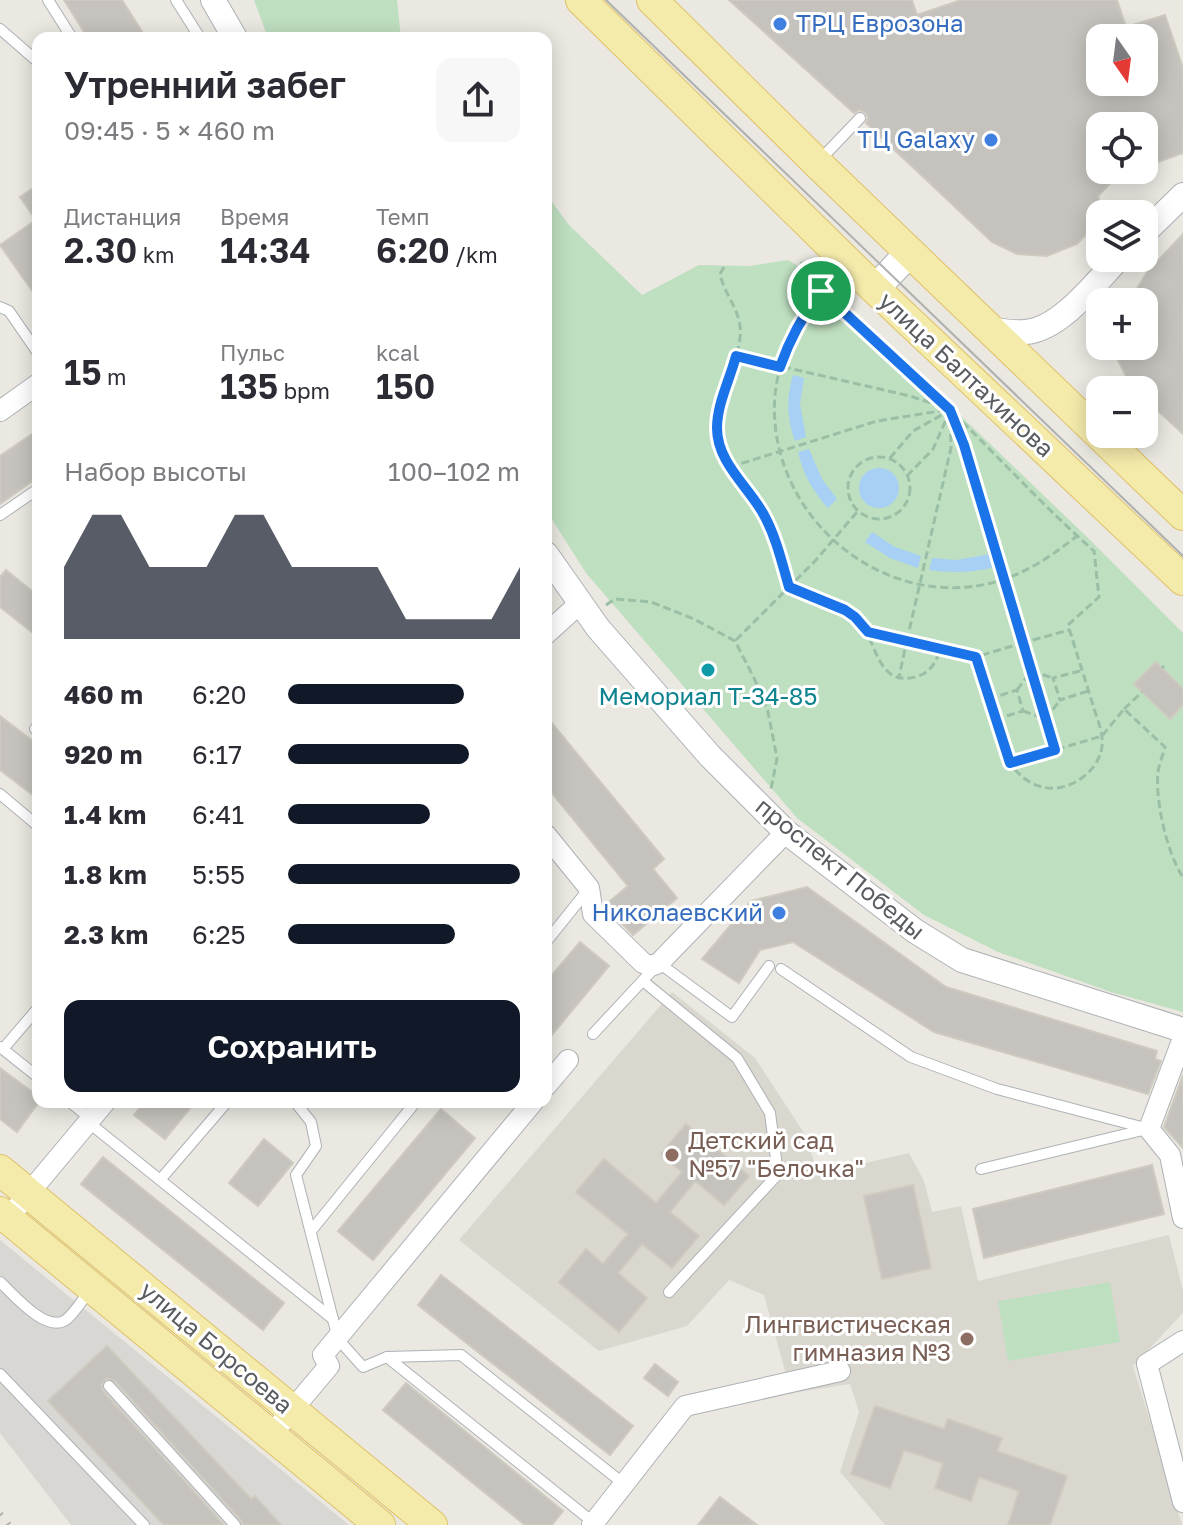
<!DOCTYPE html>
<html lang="ru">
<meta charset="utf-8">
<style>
body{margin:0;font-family:"Golos Text",sans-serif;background:#f7f7f7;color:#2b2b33;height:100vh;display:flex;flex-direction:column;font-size:30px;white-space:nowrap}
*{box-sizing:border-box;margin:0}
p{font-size:26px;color:#7c7c81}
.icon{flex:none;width:44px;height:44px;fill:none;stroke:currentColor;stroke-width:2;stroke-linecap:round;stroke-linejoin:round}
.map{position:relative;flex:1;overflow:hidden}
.details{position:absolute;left:32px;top:32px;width:520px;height:1076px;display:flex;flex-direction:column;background:#fff;border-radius:16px;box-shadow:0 4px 20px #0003}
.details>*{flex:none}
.needle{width:52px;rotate:166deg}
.controls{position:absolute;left:1086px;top:24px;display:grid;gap:16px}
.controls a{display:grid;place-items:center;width:72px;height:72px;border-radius:16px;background:#fff;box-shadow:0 4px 20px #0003;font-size:40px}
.pin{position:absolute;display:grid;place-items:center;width:68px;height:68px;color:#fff;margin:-34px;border:4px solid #fff;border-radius:50%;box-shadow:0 2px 8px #0007}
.round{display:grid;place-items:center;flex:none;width:84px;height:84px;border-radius:16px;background:#f7f7f7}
.overview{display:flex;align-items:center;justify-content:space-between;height:136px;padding:0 32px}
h1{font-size:36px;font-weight:600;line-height:60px}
.figures{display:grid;grid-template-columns:repeat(3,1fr);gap:12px;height:136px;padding:8px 32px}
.figures div{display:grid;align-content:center}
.figures b{font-size:34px;font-weight:600}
.figures small{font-size:22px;font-weight:400}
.figures p{font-size:22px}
.chart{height:224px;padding:16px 32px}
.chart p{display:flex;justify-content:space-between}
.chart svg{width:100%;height:144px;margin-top:8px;fill:#111827;opacity:.7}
.button{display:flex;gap:16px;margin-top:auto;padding:16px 32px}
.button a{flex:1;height:92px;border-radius:16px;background:#111827;color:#fff;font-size:32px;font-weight:600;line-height:92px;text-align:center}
ul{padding:0 32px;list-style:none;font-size:26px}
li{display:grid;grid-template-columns:128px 96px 1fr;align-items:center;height:60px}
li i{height:20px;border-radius:10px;background:#111827}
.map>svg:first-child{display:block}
.industrial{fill:#d9d7d3}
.education{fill:#dad7cf}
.green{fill:#bfdfc1}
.water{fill:#a7d0f4}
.building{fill:#c6c3be;stroke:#cecac0;stroke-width:2;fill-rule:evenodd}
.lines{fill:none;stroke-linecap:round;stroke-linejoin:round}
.service-casing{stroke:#aeb1b5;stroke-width:12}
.minor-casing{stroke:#aeb1b5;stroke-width:22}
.tertiary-casing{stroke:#aeb1b5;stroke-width:26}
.secondary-casing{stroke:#adb0b4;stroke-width:30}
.primary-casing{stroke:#dfc165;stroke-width:32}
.path{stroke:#9abfa6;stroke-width:3;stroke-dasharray:8 4;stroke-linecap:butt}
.service{stroke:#fff;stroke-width:10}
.minor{stroke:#fff;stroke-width:20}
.tertiary{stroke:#fff;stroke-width:24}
.secondary{stroke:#fff;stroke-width:28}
.primary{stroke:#f4ebab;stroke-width:30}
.tram{stroke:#afb0b0;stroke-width:2}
.rail{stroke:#afb0b0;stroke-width:6;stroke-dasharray:2 10;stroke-linecap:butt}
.route-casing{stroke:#fff;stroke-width:16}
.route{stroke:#1a73e8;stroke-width:10}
.shop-dot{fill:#3f7fe0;stroke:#fff;stroke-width:3}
.culture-dot{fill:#0f9aa8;stroke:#fff;stroke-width:3}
.education-dot{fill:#8d6e63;stroke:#fff;stroke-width:3}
.labels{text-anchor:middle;stroke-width:6;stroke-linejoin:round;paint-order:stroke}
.shop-label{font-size:24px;fill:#366cbe;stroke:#fff;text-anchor:end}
.street-label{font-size:24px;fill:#595c60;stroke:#fff}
.culture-label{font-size:24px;fill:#0d838f;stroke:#fff}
.education-label{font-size:24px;fill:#785e54;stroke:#fff;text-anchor:start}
</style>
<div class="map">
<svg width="1183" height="1525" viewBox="0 0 1183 1525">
<rect width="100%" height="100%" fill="#eae8e1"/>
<polygon class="industrial" points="0,1240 349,1525 71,1525 0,1433"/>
<polygon class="education" points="672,992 755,1058 806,1136 818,1174 909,1153 924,1181 932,1212 961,1206 978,1281 1169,1235 1183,1291 1183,1313 1133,1366 1182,1525 885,1525 840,1472 859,1412 850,1384 791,1393 764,1295 729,1280 687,1326 599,1351 459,1240"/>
<g class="green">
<polygon points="254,0 397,0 401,38 268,38"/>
<polygon points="546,194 569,225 642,295 699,265 749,266 788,260 816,277 1086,536 1183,633 1183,1012 1111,992 998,952 924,915 797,818 586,573 546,510"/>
<polygon points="1110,1282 1120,1342 1008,1361 998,1301"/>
</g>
<g class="water">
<path d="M793,375L804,378L800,404L806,437L795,441C787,419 786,398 793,375Z"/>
<path d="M809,449L822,479L837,499L828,508C813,492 803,474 798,452Z"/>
<circle cx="879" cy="488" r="20"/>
<polygon points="872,532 895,547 921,556 918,568 890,558 865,542"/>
<path d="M991,554L995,567C972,573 952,573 929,570L932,558L956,560Z"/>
</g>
<g class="building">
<polygon points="64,0 122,0 146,38 88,38"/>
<path d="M729,0H912L917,15L961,0H1117L1126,27L1165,15L1183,68V153L1144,167V126H1100V170H1123L1098,196L1103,214H1100V220L1077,244L1047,256L1017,254L992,242L866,123L868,117L865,112L859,110L854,113ZM1100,38H1144V82H1100Z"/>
<polygon points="38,185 38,299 0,245 36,220 20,197"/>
<polygon points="1183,234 1183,434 1144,398 1144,390 1136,390 1131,386 1111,346 1144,346 1144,302 1129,302 1147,272"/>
<polygon points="38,430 38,477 0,504 0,456"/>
<polygon points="6,570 38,596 38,637 0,607 0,577"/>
<polygon points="1156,662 1183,689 1183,705 1170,719 1134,684"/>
<polygon points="0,716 38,745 38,799 0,770"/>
<polygon points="546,716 664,859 653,869 677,898 633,935 605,905 628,886 546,786"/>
<polygon points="807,887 946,987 1157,1051 1155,1059 1161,1061 1148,1094 934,1032 793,942 760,950 739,983 702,959 751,901"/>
<polygon points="580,942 609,966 546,1042 546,982"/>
<polygon points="0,1068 38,1096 39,1102 17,1132 0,1119"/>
<polygon points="1183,1075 1183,1148 1164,1127"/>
<polygon points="144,1102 195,1102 165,1139 134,1115"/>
<polygon points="441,1109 475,1138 373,1260 338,1231"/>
<polygon points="686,1124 749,1176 724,1205 695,1181 670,1212 699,1236 672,1268 642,1244 618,1273 647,1298 619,1332 559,1282 586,1249 603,1264 628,1234 576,1192 604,1159 656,1203 682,1172 661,1154"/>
<polygon points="264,1139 293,1163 258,1206 229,1183"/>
<polygon points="103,1157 284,1303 263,1330 81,1184"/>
<polygon points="1152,1165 1164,1214 984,1258 973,1209"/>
<polygon points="913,1185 931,1268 882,1279 864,1196"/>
<polygon points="441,1275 633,1426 610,1455 418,1305"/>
<polygon points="107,1346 251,1499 255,1496 281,1525 243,1525 241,1520 115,1381 107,1378 101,1384 103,1391 224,1525 164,1525 48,1401"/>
<polygon points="655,1364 678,1382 668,1396 644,1378"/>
<polygon points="406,1383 563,1511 552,1525 525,1525 383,1410"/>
<polygon points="875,1406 944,1429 948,1419 1002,1438 997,1451 1067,1476 1050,1525 1008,1525 1019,1491 979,1477 971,1501 935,1488 943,1463 904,1450 890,1488 851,1474"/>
<polygon points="720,1497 757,1525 698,1525"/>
</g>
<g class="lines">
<defs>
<g id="service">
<polyline points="48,0 72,38"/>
<polyline points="176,0 200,38"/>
<polyline points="0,29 38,62"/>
<polyline points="818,162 860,118"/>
<polyline points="0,307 9,311 38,353"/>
<polyline points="0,515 38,489"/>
<polyline points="38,725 35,729 38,731"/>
<polyline points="0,794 38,826"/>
<polyline points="546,942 587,891"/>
<polyline points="781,969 911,1057 997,1089 1149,1129"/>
<polyline points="643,981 737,1058 770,1113 778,1174 669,1292"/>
<polyline points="593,1034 659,963 732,1017 769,966"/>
<polyline points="0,1047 38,1077"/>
<polyline points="3,1049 38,1008"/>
<polyline points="70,1102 91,1119"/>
<polyline points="295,1102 311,1122 316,1146 296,1175 338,1339 363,1367 387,1357 461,1355 624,1484"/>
<polyline points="88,1122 333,1319"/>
<polyline points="981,1169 1147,1129"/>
<polyline points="160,1180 227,1102"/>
<polyline points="311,1231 414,1104"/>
<path d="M0,1282C14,1295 44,1331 64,1321C73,1316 82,1300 89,1291"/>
<polyline points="387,1357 594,1523"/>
<polyline points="0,1374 144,1525"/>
<polyline points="109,1386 235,1525"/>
</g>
<g id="minor">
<polyline points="0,411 38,384"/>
<polyline points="546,634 579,604"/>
<polyline points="546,835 589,888 593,914 643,963 651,966 659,963 786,832"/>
<polyline points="1183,1038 1149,1129 1170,1155 1183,1218"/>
<polyline points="546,1086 568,1060"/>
<polyline points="8,1218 105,1102"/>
<polyline points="1183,1341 1147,1364 1183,1502"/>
<polyline points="271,1435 329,1366 323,1355 533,1102"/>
<polyline points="592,1525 685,1406 840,1371"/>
</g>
<g id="tertiary">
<polyline points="213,0 235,38"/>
<polyline points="1144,233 1183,195"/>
<path d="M993,330C1003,331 1014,333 1025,332C1060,330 1096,282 1119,258"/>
<polyline points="546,554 598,628 710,756 786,832 915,931 962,960 1183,1030"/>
</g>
<polyline id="secondary" points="875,289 910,252"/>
<g id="primary">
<polyline points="581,0 875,289 1183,580"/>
<polyline points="652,0 817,163 1183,515"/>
<polyline points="0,1170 432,1525"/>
<polyline points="0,1212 380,1525"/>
</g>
</defs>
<use href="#service" class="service-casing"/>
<use href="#minor" class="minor-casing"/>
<use href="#tertiary" class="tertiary-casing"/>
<use href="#secondary" class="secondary-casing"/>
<use href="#primary" class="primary-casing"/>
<g class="path">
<path d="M801,262C841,319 899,361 949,409C998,456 1043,506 1094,551L1099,597L1068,625C1076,651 1084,676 1092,702C1095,713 1101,726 1102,738C1105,763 1081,785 1057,788C1037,790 1021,779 1010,763"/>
<path d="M724,267L720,274C725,297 743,312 740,337C737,373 710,408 720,444C727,472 752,492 765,517C776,538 782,564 789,587C811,596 840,603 857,619C878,638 875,690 918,676C931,672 937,661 940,649"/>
<path d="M821,291C797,322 779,355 775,395C765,516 887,619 1005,579C1033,569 1054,554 1077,536"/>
<polyline points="736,356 910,396 946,408"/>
<path d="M950,410L951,448L907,640L976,657L1022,643L1055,750L1102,736L1124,709L1165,747C1163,755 1159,764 1158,772C1155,800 1167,854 1183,877"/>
<polyline points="951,413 964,445 1022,643 1069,630"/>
<circle cx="879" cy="488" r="31"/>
<polyline points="890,458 913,431 947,412"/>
<polyline points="730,467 877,421 946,410"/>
<polyline points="907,476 933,449 949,413"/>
<polyline points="606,605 615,599 651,602 694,619 735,641 755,680 768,712 777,758 771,789"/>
<polyline points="870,632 907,640 899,677"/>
<polyline points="736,640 816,560 857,512"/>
<polyline points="976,657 1010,763 1055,750"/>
<polyline points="1162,668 1164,666"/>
<polyline points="1080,671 1053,678 1060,700 1088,691"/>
<polyline points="1017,690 1031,671 1053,678"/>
<polyline points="989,699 1017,690 1023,711 996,719"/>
<polyline points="1124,709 1142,692"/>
<polyline points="1023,711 1046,719 1060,700"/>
</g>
<use href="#service" class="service"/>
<use href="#minor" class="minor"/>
<use href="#tertiary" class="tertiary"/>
<use href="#secondary" class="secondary"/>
<use href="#primary" class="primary"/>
<polyline class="tram" points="606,0 1183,556"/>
<polyline class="rail" points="0,1514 9,1525"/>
</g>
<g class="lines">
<defs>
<path id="route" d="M821,291L950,410L964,445L1055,750L1010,763L976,657L868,632L855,617L845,610L789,587C782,563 776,537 764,515C749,487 717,463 717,428C717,404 730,379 736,356L780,367C790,338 803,315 821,291Z"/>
</defs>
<use href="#route" class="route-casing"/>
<use href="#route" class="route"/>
</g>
<g class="shop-dot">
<circle cx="780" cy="24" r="8"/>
<circle cx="991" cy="140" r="8"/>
<circle cx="779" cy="913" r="8"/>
</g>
<circle class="culture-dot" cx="708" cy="670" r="8"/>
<g class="education-dot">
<circle cx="672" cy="1155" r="8"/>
<circle cx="967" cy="1339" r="8"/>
</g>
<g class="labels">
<g class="shop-label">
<text x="796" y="32" text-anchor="start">ТРЦ Еврозона</text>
<text x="975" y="148">ТЦ Galaxy</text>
<text x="763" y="921">Николаевский</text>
</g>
<g class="street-label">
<text transform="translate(966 375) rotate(43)" y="8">улица Балтахинова</text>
<text transform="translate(840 869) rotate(39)" y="8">проспект Победы</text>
<text transform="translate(216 1348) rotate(40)" y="8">улица Борсоева</text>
</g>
<g class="culture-label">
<text x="708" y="705">Мемориал Т-34-85</text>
</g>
<g class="education-label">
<text x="688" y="1149">Детский сад<tspan x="688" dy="28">№57 "Белочка"</tspan></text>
<text x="951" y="1333" text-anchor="end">Лингвистическая<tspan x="951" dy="28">гимназия №3</tspan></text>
</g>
</g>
</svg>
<div class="controls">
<a><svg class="needle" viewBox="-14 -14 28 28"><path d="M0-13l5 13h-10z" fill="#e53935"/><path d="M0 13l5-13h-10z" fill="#7c7c81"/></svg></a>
<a><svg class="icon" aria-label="locate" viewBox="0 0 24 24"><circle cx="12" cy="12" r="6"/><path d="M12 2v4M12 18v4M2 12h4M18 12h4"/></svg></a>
<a><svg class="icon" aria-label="layers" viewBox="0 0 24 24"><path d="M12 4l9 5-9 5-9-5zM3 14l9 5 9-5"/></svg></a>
<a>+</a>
<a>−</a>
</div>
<div class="pin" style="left:821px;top:291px;background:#1e9e55"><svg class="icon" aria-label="arrive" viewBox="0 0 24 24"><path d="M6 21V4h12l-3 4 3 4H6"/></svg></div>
<section class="details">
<div class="overview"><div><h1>Утренний забег</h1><p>09:45 · 5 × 460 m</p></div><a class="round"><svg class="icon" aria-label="share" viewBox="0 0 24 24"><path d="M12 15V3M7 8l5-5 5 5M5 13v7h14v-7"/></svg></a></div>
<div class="figures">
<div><p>Дистанция</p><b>2.30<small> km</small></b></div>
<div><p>Время</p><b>14:34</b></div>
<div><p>Темп</p><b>6:20<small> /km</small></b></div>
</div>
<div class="figures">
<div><b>15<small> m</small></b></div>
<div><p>Пульс</p><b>135<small> bpm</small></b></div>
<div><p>kcal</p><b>150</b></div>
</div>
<div class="chart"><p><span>Набор высоты</span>100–102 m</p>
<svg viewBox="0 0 160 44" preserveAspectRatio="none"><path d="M0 44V22L10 6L20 6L30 22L40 22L50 22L60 6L70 6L80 22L90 22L100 22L110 22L120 38L130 38L140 38L150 38L160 22V44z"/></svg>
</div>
<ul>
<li><b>460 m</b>6:20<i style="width:76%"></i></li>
<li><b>920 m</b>6:17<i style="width:78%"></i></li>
<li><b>1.4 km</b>6:41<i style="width:61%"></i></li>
<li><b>1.8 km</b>5:55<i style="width:100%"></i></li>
<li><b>2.3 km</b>6:25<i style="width:72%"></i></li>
</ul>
<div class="button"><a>Сохранить</a></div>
</section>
</div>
